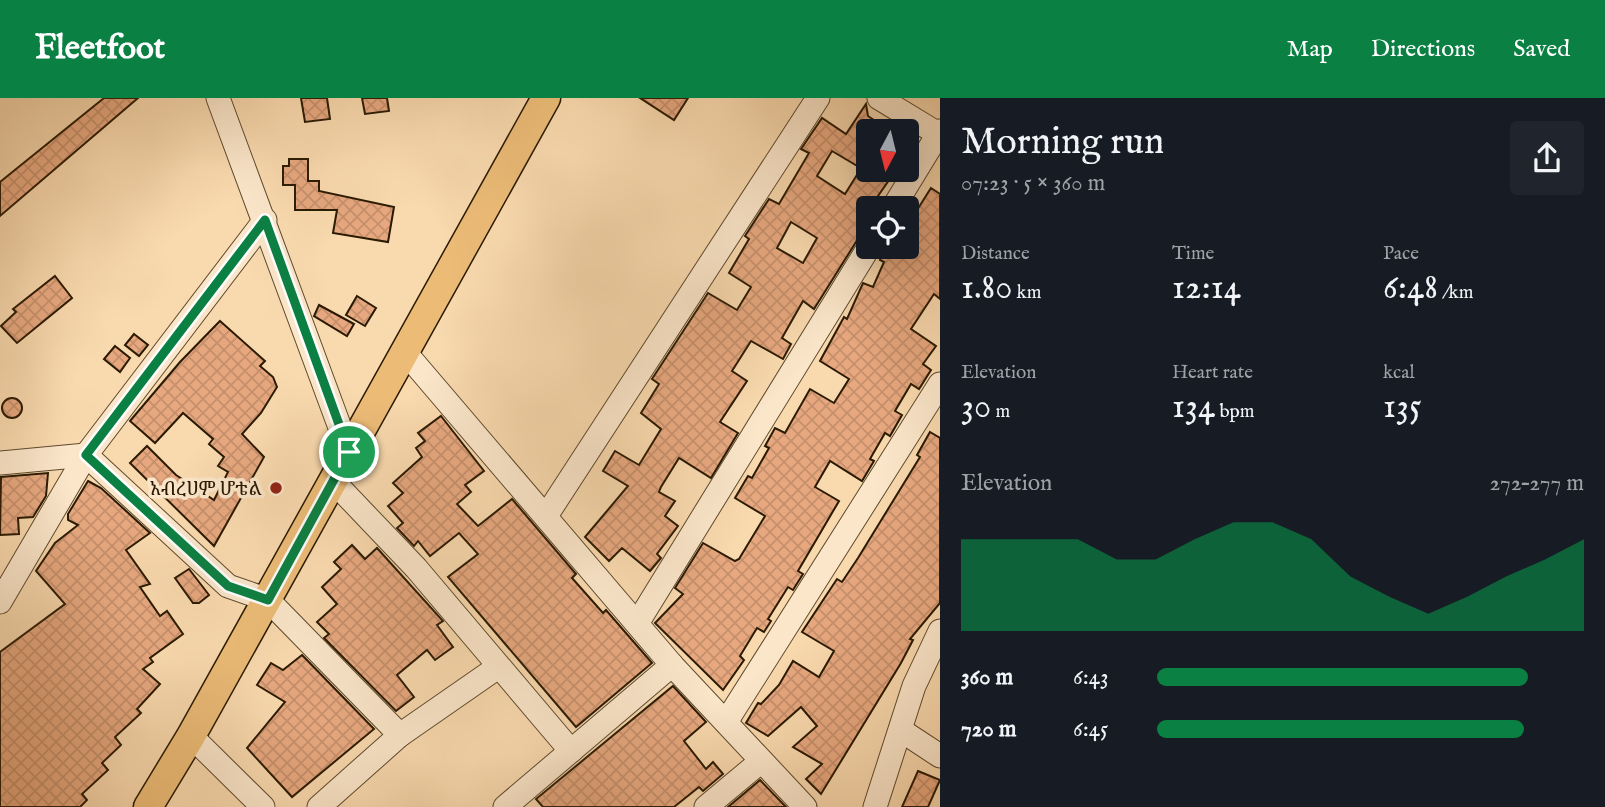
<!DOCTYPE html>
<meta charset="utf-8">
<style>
body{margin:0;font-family:"IM FELL English","Noto Serif Ethiopic",serif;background:#20242c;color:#f1f3f6;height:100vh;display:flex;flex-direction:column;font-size:26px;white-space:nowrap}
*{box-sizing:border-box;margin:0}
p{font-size:23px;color:#9ea1a6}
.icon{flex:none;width:38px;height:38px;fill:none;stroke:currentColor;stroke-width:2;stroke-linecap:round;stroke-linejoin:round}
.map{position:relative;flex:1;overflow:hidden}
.sheet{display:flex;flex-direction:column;background:#171b24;width:665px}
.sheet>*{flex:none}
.needle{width:46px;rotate:187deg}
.controls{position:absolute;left:856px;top:21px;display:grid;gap:14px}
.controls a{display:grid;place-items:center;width:63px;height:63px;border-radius:7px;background:#171b24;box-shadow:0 7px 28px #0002;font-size:35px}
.pin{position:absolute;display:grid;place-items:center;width:60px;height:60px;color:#fff;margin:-30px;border:4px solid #fff;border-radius:50%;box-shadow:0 2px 7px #0007}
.round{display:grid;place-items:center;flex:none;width:74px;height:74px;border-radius:7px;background:#20242c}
.head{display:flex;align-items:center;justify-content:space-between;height:119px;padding:0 21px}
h1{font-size:38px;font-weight:600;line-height:52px}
.figures{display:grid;grid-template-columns:repeat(3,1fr);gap:10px;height:119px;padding:7px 21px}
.figures div{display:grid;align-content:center}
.figures b{font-size:35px;font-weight:600}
.figures small{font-size:19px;font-weight:400}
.figures p{font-size:19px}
.chart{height:196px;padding:14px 21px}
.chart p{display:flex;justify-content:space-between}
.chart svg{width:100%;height:126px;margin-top:7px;fill:#0b8043;opacity:.7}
ul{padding:0 21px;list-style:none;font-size:23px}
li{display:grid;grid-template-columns:112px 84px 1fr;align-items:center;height:52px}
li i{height:18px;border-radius:9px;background:#0b8043}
header{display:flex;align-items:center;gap:42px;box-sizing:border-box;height:98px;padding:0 35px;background:#0b8043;color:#fff}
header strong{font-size:33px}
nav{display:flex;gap:38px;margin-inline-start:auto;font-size:24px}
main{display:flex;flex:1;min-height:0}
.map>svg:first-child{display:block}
.building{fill:url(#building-cross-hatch);stroke:#2a1a03;stroke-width:2;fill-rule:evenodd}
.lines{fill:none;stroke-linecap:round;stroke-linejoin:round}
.minor-casing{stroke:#5e4a2e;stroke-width:25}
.major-casing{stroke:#2a1a03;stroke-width:31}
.minor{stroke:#fbe6ca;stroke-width:23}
.major{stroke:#ecbc77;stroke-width:28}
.route-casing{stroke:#fff;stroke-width:14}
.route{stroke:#0b8043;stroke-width:9}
.poi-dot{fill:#8f2418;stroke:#fbe6ca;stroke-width:2.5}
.labels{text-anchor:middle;stroke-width:7;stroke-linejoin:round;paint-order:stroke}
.poi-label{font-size:19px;fill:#2a1a03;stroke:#fbe6ca;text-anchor:end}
</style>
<header>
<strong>Fleetfoot</strong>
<nav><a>Map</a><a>Directions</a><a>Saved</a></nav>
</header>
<main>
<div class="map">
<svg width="940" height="709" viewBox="0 0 940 709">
<defs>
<pattern id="building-cross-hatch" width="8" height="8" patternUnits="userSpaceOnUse" patternTransform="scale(1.75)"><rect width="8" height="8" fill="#e7a87f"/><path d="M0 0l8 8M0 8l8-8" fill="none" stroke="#c6906c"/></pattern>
</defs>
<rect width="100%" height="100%" fill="#f9d9ae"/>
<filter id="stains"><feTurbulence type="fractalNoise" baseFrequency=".00286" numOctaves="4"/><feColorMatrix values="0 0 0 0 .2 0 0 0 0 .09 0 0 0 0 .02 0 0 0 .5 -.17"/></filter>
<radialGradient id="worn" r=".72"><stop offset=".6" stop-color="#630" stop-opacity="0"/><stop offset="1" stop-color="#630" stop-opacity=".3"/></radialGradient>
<g class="building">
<polygon points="104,0 138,0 0,118 0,84"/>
<polygon points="301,0 327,0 330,21 305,24"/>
<polygon points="362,0 387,0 389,13 365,16"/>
<polygon points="640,0 688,0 674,22"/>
<path d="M866,6L868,18L890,33H868V72H896L860,124L866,128L814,211L803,203L782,240L791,246L783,261L751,243L732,273L747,283L720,324L738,335L711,380L679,360L661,389L659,394L675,403L665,418L678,428L657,456L661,460L650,473L622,450L609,463L585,439L628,388L603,373L615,353L639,367L661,331L641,315L659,286L652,281L708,195L737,212L751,189L729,175L749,141L745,138L769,101L779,106L809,55L801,51L822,20L846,36ZM832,53L864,72H860L845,96L817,78ZM791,124L817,140L803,165L777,150Z"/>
<polygon points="289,61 308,61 308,83 319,83 319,93 394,109 388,144 333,135 337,112 295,112 295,87 283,87 283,68 289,68"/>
<polygon points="931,90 940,96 940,201 934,196 911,231 936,248 923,266 931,272 919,291 911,286 895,313 902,317 890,338 885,335 870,361 874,363 862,383 830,363 815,389 839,403 798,473 803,476 793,492 788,489 768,521 771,523 764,534 757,530 740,558 744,562 723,592 655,525 683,496 675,490 703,445 735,463 739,461 765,418 735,400 748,378 752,380 769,350 765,348 775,330 785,335 810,291 834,305 849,281 820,263 844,219 847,221 863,185 873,189 884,164 880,162 885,149 906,149 906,116 912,120"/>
<polygon points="55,178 72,200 17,245 1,228 16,214 13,211"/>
<polygon points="357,198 376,210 365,228 346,217"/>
<polygon points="319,207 354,226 347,238 314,218"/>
<polygon points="220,223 265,263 260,268 273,279 277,289 261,315 242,336 264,359 214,448 130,365 147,348 176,377 214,402 228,374 218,368 224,359 209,346 213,341 183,315 155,345 130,323 180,264"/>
<polygon points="134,236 148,247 139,258 125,247"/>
<polygon points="115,248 130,260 120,274 104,261"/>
<circle cx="12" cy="310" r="10"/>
<polygon points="441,318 484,373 465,387 471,394 457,406 478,428 512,401 576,476 572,480 603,515 606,512 652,565 576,629 448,479 478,456 459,435 430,458 418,443 414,448 397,430 403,425 388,408 403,395 393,385 422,359 416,350 425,343 418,335"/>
<polygon points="930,334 940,340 940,505 910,541 913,542 901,565 821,696 806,681 822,666 793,649 817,628 801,609 768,638 746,625 758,605 761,606 779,587 793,563 819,579 834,553 802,534 837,481 842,484 858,460 920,359 917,357"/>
<polygon points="48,375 46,398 33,419 18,420 19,436 0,437 1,379"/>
<polygon points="88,383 101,390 150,435 126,452 150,486 140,489 160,518 167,513 183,536 150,560 153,564 143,571 160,586 137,611 141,615 115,639 121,647 102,665 108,672 82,696 87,702 80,709 0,709 0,554 65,506 36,473 55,445 78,427 68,422 68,416"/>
<polygon points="352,447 365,461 377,450 443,523 437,527 453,549 435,562 427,552 397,577 414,599 396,613 324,540 329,536 317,524 337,506 322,489 341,471 334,464"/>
<polygon points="189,471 209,497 199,505 193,505 175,480"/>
<polygon points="302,557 374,631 292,699 247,650 285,604 257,587 271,565 283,572"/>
<polygon points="673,588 706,624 684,643 706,671 713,664 723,676 703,693 699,689 674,709 543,709 536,701"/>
<polygon points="918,673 940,682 928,709 902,709"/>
<polygon points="760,682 786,709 728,709"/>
</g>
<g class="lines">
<defs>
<g id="minor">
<polyline points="218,0 349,354"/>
<polyline points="879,0 940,37"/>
<polyline points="893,110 940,33"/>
<polyline points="404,253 672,567 805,709"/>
<polyline points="0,365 86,357 228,488 268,502 400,637"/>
<polyline points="332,382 416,470 571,653"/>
<polyline points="546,418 818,0"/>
<polyline points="0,504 86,357 265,122"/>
<polyline points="638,524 869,149"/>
<polyline points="726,624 940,286"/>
<polyline points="902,633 940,658"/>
<polyline points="191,638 263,709"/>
<polyline points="319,709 400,637 498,569"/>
<polyline points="505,709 672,567"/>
<polyline points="706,709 760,664"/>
<polyline points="875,709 914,588 940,533"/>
</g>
<polyline id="major" points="148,709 191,638 546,0"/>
</defs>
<use href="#minor" class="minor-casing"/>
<use href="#major" class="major-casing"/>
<use href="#minor" class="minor"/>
<use href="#major" class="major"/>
</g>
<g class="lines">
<defs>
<polygon id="route" points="265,122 349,354 268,502 228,488 86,357"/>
</defs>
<use href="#route" class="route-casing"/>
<use href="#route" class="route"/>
</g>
<circle class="poi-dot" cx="276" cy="390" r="7"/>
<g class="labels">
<g class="poi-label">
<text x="262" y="397">አብረሀም ሆቴል</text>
</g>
</g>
<rect width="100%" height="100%" filter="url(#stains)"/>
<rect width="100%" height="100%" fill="url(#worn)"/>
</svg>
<div class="controls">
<a><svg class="needle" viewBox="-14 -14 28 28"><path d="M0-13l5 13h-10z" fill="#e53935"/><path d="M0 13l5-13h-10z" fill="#9ea1a6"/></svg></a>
<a><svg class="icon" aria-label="locate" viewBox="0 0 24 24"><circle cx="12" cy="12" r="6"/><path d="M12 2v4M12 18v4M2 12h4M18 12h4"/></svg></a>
</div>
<div class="pin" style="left:349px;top:354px;background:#1e9e55"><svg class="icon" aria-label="arrive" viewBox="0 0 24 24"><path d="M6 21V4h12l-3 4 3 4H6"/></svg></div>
</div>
<section class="sheet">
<div class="head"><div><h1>Morning run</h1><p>07:23 · 5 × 360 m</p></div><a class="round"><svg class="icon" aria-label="share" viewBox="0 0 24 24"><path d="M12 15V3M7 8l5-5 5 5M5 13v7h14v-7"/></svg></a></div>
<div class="figures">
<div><p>Distance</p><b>1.80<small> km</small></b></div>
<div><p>Time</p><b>12:14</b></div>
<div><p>Pace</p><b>6:48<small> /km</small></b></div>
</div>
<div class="figures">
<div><p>Elevation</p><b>30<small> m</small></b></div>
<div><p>Heart rate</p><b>134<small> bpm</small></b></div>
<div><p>kcal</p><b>135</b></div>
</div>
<div class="chart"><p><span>Elevation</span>272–277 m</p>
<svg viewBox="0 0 160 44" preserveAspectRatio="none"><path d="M0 44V12L10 12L20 12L30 12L40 19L50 19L60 12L70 6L80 6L90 12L100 25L110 32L120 38L130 32L140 25L150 19L160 12V44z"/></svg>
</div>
<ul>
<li><b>360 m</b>6:43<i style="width:87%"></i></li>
<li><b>720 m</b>6:45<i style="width:86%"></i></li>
</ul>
</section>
</main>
